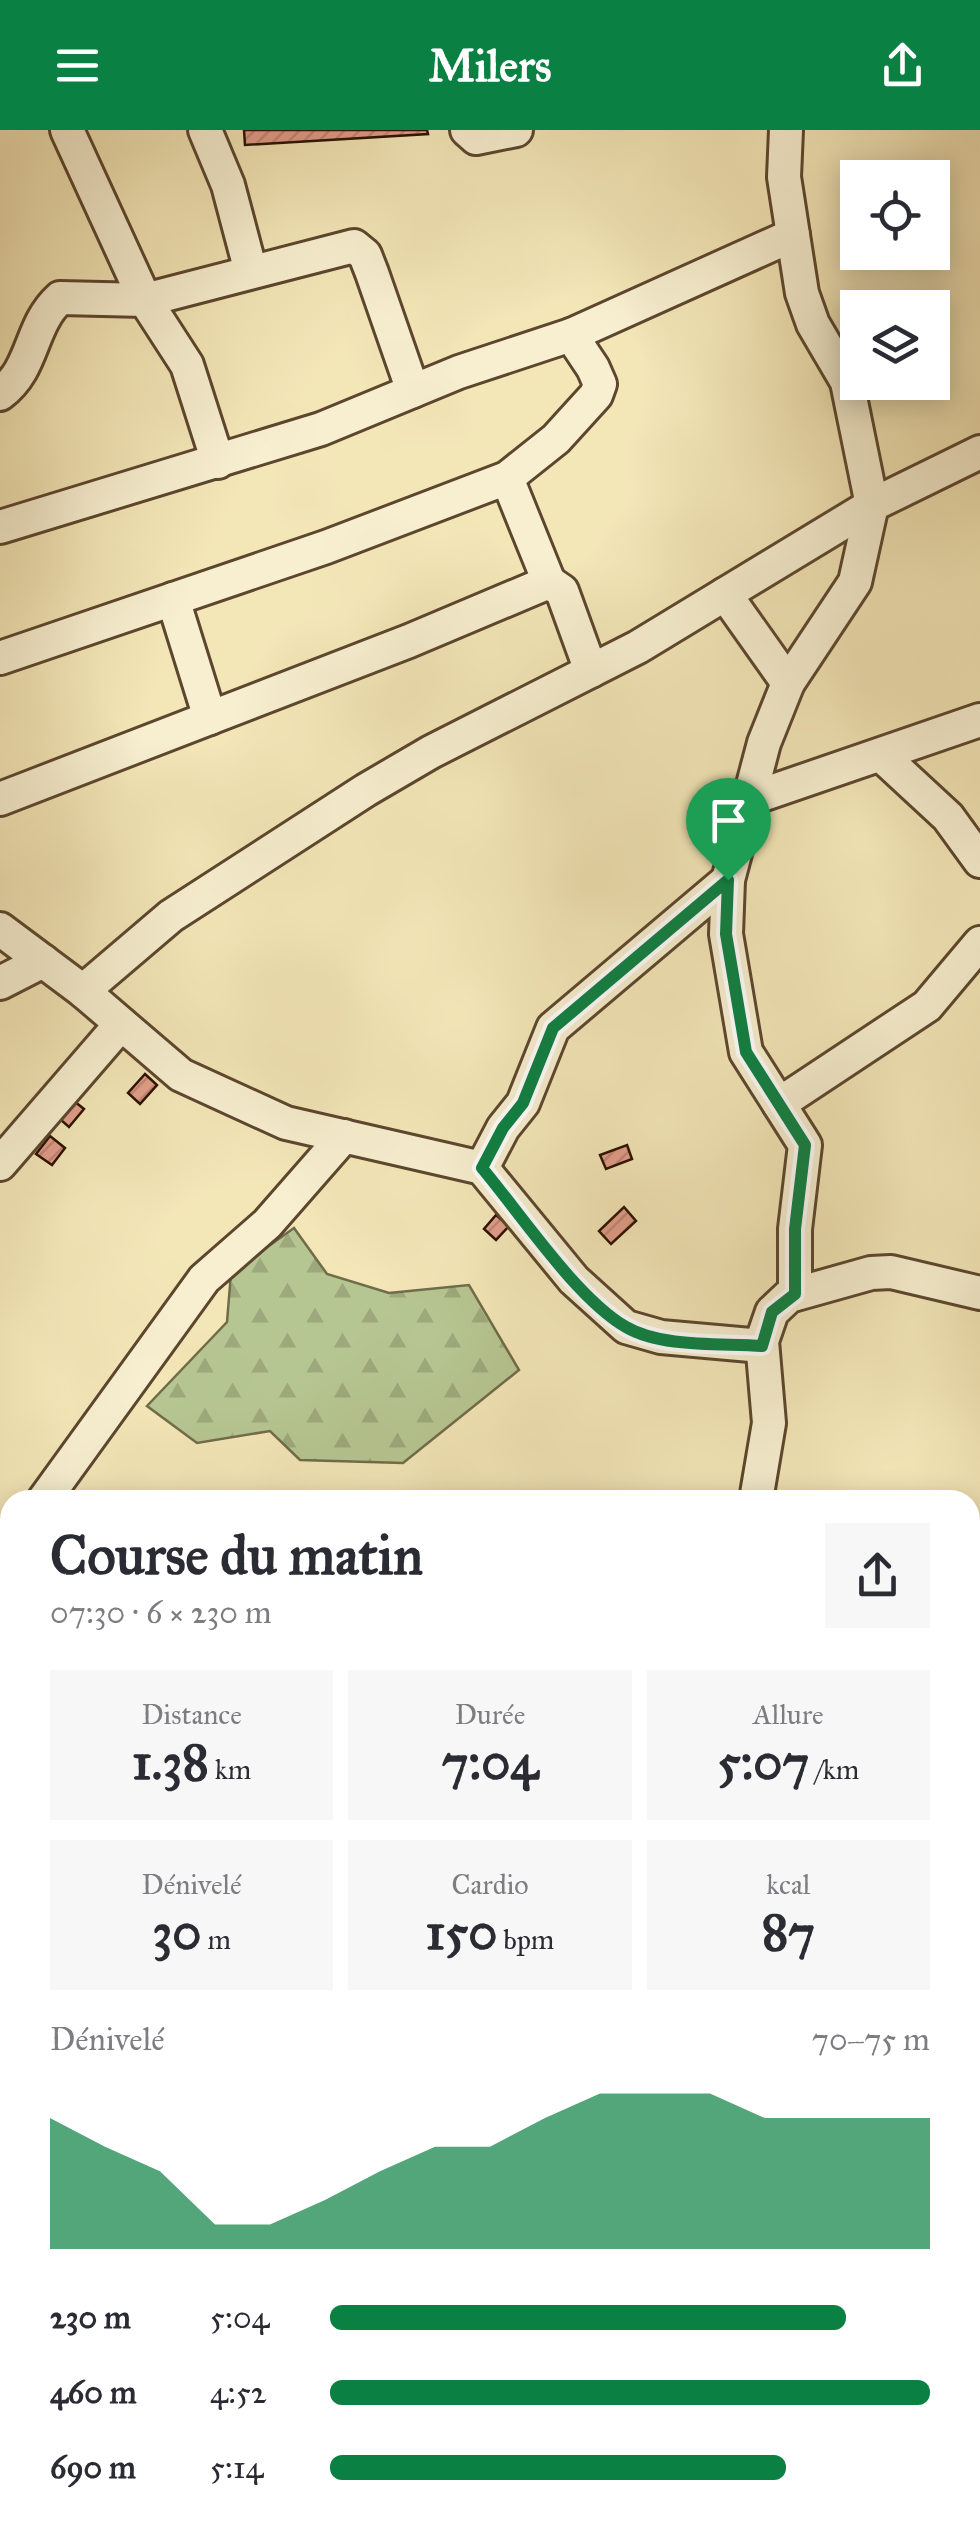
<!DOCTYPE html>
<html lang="fr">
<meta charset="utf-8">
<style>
body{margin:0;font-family:"IM FELL Great Primer",serif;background:#f7f7f7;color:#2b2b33;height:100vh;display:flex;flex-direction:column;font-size:38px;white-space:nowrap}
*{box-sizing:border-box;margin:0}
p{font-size:32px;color:#7c7c81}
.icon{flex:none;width:55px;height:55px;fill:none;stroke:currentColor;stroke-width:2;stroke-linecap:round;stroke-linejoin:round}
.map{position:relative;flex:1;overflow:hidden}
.side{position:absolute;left:0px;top:1360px;width:980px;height:1038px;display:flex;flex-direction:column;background:#fff;border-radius:30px 30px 0 0;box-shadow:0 5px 25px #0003}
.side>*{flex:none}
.buttons{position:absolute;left:840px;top:30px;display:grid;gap:20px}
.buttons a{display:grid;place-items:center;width:110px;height:110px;border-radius:0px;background:#fff;box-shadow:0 5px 25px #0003;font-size:50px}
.pin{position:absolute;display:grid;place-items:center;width:85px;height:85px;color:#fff;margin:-102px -42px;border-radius:50% 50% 50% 0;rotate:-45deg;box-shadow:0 0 10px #0007}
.pin .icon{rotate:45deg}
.round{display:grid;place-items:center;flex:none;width:105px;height:105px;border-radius:0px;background:#f7f7f7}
.summary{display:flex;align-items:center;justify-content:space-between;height:170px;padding:0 50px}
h1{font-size:55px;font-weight:800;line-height:75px}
.stats{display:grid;grid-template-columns:repeat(3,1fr);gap:15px;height:170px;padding:10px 50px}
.stats div{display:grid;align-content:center;border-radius:0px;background:#f7f7f7;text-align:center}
.stats b{font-size:50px;font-weight:800}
.stats small{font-size:28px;font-weight:400}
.stats p{font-size:28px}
.chart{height:280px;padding:20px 50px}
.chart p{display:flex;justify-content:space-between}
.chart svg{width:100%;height:180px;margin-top:10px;fill:#0b8043;opacity:.7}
ul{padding:0 50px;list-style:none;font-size:32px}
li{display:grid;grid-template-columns:160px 120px 1fr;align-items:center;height:75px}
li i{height:25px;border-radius:12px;background:#0b8043}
header{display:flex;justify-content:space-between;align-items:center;height:130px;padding:0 50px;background:#0b8043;color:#fff;font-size:45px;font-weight:800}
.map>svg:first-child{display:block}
.forest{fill:url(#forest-firs);stroke:#706c49;stroke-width:2.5}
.building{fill:url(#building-hatch);stroke:#2a1100;stroke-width:2.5}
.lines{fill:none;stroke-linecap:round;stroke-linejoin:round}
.minor-casing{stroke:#5c462e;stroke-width:38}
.minor{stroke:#f7efd0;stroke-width:32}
.route-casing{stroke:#fff;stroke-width:20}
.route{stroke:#0b8043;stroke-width:12}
</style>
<header><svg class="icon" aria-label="menu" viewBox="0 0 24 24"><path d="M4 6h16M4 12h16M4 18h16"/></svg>Milers<svg class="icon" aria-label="share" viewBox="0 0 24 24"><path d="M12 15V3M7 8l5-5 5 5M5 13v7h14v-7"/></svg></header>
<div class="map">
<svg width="980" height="2397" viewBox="0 0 980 2397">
<defs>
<pattern id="forest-firs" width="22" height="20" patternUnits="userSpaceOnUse" patternTransform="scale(2.5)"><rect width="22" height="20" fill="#b6c692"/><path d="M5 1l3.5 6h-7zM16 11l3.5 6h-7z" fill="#9da97c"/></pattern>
<pattern id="building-hatch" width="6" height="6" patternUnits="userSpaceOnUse" patternTransform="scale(2.5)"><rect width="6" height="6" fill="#e29d8a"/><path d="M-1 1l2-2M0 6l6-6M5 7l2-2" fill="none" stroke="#c28675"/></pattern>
</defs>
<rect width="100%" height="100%" fill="#f3e6b7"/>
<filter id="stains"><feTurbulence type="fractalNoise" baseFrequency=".002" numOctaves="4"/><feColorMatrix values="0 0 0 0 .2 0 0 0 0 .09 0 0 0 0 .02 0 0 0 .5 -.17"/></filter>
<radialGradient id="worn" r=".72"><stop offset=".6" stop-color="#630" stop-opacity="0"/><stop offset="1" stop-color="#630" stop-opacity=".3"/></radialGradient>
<polygon class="forest" points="294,1098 327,1144 389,1163 469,1155 519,1240 403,1333 300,1330 270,1301 197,1313 147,1276 227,1192 231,1143"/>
<g class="building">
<polygon points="244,0 427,0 428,4 245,15"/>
<polygon points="145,944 157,955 140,974 128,963"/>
<polygon points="69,967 84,979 69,997 54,984"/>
<polygon points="50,1006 65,1018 52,1035 36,1024"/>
<polygon points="627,1015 632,1029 606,1039 600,1025"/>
<polygon points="624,1077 636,1091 611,1114 599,1101"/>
<polygon points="496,1085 509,1096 496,1110 484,1099"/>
<polygon points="980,1827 980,1869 970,1870 970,1828"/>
</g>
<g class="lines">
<defs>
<g id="minor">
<polyline points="205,0 228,55 251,142"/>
<polyline points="467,0 476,8 516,0"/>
<polyline points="786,0 784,47 802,163 813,194 847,252 872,375 855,452 788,553 764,613 728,750 726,804 746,922 805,1015 795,1099 795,1164"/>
<path d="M0,264C35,238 29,196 60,168L145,170L67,0"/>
<polyline points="218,332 187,235 145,170 354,116 365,125 372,143 413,261"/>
<polyline points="507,348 549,452"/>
<polyline points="0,397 321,299 459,242 571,205 793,105"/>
<polyline points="725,464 788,553"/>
<polyline points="173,469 210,588"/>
<polyline points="0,528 326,417 507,348 556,309 596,265 600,254 593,238 571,205"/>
<polyline points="881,625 948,687 980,731"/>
<polyline points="0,669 409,511 549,452 562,461 591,541"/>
<polyline points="750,669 980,590"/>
<polyline points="0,799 83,861 181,945 286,993 482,1038 574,1150 626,1197 661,1207 762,1216"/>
<polyline points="0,853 43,831"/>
<polyline points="83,861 171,786 366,660 431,622 638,517 872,375 980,322"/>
<polyline points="779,974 927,876 980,813"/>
<polyline points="0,1034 121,894"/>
<polyline points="482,1038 503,998 523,973 553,898 728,750"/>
<polyline points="44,1370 204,1149 267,1094 344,1006"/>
<polyline points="756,1370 769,1293 762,1211 772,1182 789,1166 871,1143 891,1142 980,1163"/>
<polyline points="0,1426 10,1414"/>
<polyline points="0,1792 10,1808"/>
<polyline points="970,1931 980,1937"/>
<polyline points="970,2239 980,2241"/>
<polyline points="471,2397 471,2388"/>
</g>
</defs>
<use href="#minor" class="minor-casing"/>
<use href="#minor" class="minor"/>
</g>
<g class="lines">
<defs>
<path id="route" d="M728,750L726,804L746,922L805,1015L795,1099V1164L772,1182L762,1216C721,1213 662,1218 626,1197C576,1168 520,1083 482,1038L503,998L523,973L553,898Z"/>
</defs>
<use href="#route" class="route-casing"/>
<use href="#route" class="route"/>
</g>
<rect width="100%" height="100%" filter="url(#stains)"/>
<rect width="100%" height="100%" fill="url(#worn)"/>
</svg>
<div class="buttons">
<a><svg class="icon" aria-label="locate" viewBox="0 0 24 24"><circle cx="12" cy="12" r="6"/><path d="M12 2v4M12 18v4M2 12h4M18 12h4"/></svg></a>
<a><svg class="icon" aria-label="layers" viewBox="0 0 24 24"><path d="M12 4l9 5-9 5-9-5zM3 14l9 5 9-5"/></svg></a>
</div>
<div class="pin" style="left:728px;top:750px;background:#1e9e55"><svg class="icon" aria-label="arrive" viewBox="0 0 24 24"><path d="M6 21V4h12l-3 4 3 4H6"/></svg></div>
<section class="side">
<div class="summary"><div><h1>Course du matin</h1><p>07:30 · 6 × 230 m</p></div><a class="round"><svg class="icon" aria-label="share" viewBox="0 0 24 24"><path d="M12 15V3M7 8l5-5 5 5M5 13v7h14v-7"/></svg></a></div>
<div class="stats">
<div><p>Distance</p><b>1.38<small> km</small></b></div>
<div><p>Durée</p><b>7:04</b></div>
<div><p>Allure</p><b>5:07<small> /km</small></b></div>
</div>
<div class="stats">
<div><p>Dénivelé</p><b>30<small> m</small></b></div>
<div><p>Cardio</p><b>150<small> bpm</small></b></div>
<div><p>kcal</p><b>87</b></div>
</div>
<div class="chart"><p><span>Dénivelé</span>70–75 m</p>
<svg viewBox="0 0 160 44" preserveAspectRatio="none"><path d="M0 44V12L10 19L20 25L30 38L40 38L50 32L60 25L70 19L80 19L90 12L100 6L110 6L120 6L130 12L140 12L150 12L160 12V44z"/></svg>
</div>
<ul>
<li><b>230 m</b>5:04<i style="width:86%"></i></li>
<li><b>460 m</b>4:52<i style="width:100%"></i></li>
<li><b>690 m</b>5:14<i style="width:76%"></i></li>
</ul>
</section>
</div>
